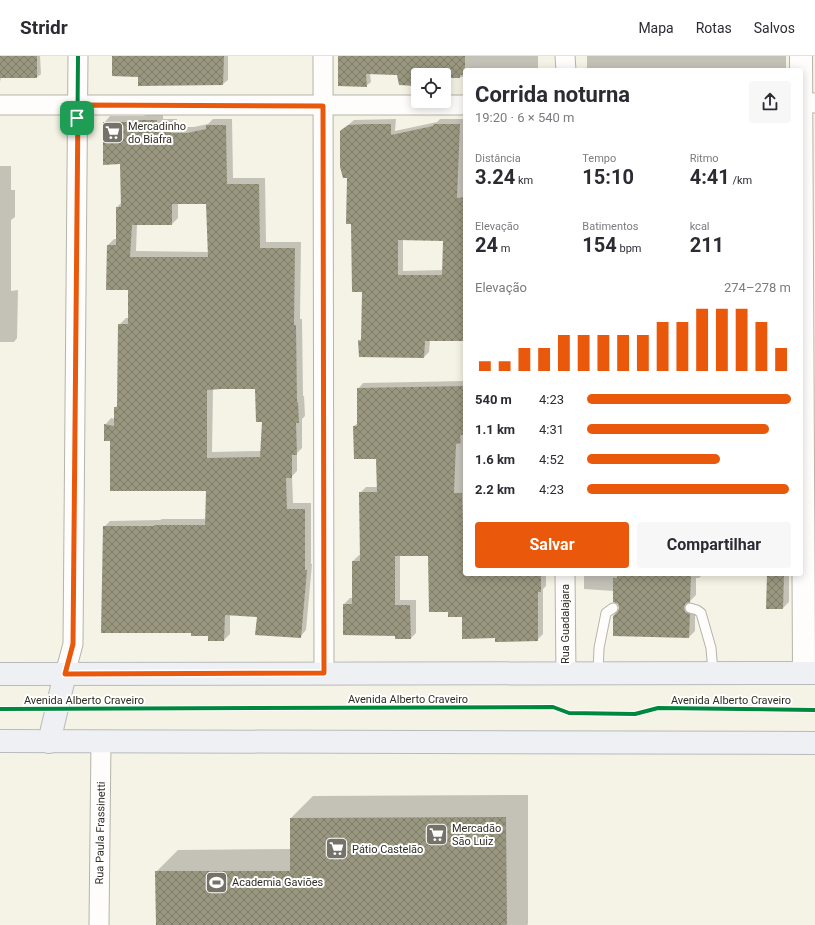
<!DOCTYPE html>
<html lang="pt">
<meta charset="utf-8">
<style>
body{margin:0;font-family:Roboto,sans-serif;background:#f7f7f7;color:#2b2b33;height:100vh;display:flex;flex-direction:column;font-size:15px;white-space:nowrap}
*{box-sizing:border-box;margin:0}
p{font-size:13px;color:#7c7c81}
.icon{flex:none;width:22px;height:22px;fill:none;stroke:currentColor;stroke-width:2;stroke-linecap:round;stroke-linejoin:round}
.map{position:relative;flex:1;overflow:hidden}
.side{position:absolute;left:463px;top:12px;width:340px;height:508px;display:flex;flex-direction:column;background:#fff;border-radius:4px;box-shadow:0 2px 10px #0003}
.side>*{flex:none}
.fabs{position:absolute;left:411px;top:12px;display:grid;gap:8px}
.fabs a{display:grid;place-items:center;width:40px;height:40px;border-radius:4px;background:#fff;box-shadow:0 2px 10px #0003;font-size:20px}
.pin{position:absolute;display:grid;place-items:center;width:34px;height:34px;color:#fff;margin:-17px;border-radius:8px;box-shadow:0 2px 6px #0006}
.round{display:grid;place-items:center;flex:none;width:42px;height:42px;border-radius:4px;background:#f7f7f7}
.headline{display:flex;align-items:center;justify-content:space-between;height:68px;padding:0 12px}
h1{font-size:22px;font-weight:700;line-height:30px}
.stats{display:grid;grid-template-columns:repeat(3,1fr);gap:6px;height:68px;padding:4px 12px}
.stats div{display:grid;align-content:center}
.stats b{font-size:20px;font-weight:700}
.stats small{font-size:11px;font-weight:400}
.stats p{font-size:11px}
.chart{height:112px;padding:8px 12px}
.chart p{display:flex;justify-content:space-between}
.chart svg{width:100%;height:72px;margin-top:4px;stroke:#ea580c;stroke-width:6}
.primary-button{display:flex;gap:8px;margin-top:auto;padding:8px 12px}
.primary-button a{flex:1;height:46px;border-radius:4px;background:#ea580c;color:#fff;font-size:16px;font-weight:700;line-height:46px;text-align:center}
.primary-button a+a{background:#f7f7f7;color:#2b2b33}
ul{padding:0 12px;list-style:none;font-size:13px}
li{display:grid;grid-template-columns:64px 48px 1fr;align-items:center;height:30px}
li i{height:10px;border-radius:5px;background:#ea580c}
header{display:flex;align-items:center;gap:24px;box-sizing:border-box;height:56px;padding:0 20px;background:#fff;border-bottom:1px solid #e1e1e2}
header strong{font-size:19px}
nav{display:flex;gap:22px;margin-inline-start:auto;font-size:14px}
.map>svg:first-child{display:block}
.shadow{fill:#0003;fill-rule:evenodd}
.building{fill:url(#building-cross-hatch);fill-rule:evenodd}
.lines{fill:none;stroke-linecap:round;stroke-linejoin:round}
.service-casing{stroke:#b5b4a9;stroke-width:11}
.minor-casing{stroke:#b5b4a9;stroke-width:21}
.tertiary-casing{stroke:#b5b4a9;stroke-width:24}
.primary-casing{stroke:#b8babc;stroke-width:24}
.service{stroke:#fefdfb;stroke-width:9}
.minor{stroke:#fefdfb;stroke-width:19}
.tertiary{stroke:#fefdfb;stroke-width:22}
.primary{stroke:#eff0f3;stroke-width:22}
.cycleway-casing{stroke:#fff;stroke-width:6}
.cycleway{stroke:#00873e;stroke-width:4}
.route-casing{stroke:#fff;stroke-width:8}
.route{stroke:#ea580c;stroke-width:5}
.labels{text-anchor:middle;stroke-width:4;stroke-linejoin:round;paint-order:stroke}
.poi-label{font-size:11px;fill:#302e25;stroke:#fff;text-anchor:start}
.street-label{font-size:11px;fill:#302e25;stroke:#fff}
</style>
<header>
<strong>Stridr</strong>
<nav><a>Mapa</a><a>Rotas</a><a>Salvos</a></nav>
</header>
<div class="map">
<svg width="815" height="869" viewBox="0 0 815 869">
<defs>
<pattern id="building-cross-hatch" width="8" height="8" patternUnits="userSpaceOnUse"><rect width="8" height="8" fill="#9a9780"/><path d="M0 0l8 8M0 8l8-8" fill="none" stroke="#7e7c69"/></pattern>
</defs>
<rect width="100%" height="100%" fill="#f5f3e5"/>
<g class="shadow">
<polygon points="0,0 40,0 41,18 37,21 1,21 0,26"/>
<polygon points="113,0 228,0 228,24 223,28 139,20"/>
<polygon points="339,0 538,0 538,14 465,14 465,21 450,21 444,17 418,19 418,26 415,28 398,18 370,18 371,26 366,30"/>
<rect x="587" y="0" width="199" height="14"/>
<path d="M146,58H163V63H177V71H194L208,68L213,63H232L233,122H265L266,186H301L300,263H302L303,340H304L305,360L302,363V392L297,397V415L292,420L293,447H311V508H312L306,574L300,581L258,560L230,558V578L224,584L209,579L192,576L104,471L110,465L160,464L162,463H206L207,434L111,384L105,369L111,362L115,363V352L118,349L119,269L126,262H129V233L108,189L114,183H117V151L122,146L121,107L104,67L110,60H144ZM178,147H207L209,196L136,195L137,168H172L178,162ZM256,332L263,365L262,395L212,396L213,333Z"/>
<path d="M396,63L395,75L437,66L440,63H465V271L430,284L429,296L424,301L359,285L362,282L363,235L352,167L347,70L354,64ZM403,183L444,184L443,214L403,215Z"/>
<polygon points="0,110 11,110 11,134 15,134 15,161 11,164 11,235 18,234 17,282 14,286 0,286"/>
<polygon points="465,325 465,518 546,518 546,530 543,533 543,578 537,584 496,581 463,560 449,555 429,499 400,499 400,544 416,544 416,577 411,582 396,579 344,548 350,542 353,542 353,505 359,499 361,500 360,437 366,431 378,431 377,402 354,370 358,367 358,333 363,327"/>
<polygon points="584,518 703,518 699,522 696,522 696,539 690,545 691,550 695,552 695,575 689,581 619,554 620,552 614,535 584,533"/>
<polygon points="768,518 789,518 789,546 783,552 767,552"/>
<polygon points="528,739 528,868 527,869 157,869 156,816 178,794 291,793 291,762 313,740"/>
</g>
<g class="building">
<rect x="0" y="0" width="37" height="22"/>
<polygon points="112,0 224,0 223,29 138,30 138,21 112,20"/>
<polygon points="338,0 465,0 465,19 460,19 460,22 449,22 443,18 418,19 418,20 416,20 416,30 399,29 397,19 366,18 367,31 338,30"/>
<path d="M138,64H157V69H171V77H187L206,73V69H226L227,128H259L260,192H295L294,269H296L297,346H298L299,367H296L297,399H292V422H286L287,453H305V514H307L301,582L255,579L257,561L225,559L224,585H208V580H191V577H101L103,470H154L155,469H205L206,435H110V385H104V368L114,370V351H117L118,268H128V234H106L107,189H116V151H121L120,108L103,109V66H138ZM172,148H206L208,201H130L132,169H172ZM221,333H255L256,366H262L260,401L207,402V334Z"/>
<path d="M368,68H391V79L433,70L434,68H460L457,142L465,141V285H425L424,302L359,301L358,284L361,285L362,236H352L351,168H346L347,122H343L340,111V75L348,69ZM398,184L443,185L442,219H398Z"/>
<polygon points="465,330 465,379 460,379 461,387 456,388 454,437 462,437 463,470 465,470 465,518 541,518 541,536 538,536 538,585 495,586 495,582 462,583 462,561 448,561 448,556 429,556 428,500 395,500 395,549 410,549 411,583 395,583 395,580 343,579 343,548 352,548 352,505 360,505 359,436 377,436 376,403 354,403 353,370 357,370 357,332"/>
<polygon points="617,518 691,518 690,546 686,547 684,551 685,556 690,558 689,582 613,580 613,560 618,555 619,552 618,548 613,546 613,522 617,522"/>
<polygon points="767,518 784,518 783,553 766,553"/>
<polygon points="506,761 507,869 156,869 155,815 290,815 290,762"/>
</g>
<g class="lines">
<defs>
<g id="service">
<polyline points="690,552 697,554 701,557 711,592 713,616"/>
<polyline points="598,618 599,592 606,557 613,552"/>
</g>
<g id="minor">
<polyline points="323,0 324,617"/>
<polyline points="565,0 566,14"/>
<polyline points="801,46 815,47"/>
<polyline points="0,49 465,49"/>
<polyline points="565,518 566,618"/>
<polyline points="65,618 73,588 78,0"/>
<polyline points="99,869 101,686"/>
</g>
<polyline id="tertiary" points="801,0 804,617"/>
<g id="primary">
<polyline points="0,618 815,617"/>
<polyline points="0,685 815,687"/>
<polyline points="49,686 65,618"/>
</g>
</defs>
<use href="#service" class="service-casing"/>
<use href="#minor" class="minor-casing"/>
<use href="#tertiary" class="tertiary-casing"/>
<use href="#primary" class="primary-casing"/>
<use href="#service" class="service"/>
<use href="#minor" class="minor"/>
<use href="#tertiary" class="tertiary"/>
<use href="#primary" class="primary"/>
<defs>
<g id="cycleway">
<polyline points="65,618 73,588 78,0"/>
<polyline points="0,653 553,651 569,657 635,658 658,652 815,654"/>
</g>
</defs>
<use href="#cycleway" class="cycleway-casing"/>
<use href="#cycleway" class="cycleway"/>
</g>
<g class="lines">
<defs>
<polygon id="route" points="78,49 323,50 324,617 65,618 73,588"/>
</defs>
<use href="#route" class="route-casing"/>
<use href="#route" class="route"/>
</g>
<defs>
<symbol id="supermarket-square" viewBox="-11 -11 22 22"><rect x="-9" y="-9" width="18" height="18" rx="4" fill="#757368" stroke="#fff"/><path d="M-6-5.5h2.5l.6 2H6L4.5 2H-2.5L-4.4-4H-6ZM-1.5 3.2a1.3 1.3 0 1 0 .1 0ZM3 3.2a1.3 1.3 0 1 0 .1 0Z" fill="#fff"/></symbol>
<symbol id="stadium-square" viewBox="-11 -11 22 22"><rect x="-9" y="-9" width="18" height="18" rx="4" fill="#757368" stroke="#fff"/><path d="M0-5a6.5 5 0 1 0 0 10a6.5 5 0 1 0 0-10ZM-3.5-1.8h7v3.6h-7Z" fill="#fff"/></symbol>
</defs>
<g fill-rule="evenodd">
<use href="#supermarket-square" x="100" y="64" width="25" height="25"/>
<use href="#supermarket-square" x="424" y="766" width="25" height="25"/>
<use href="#supermarket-square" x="324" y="780" width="25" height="25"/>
<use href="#stadium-square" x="204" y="814" width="25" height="25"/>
</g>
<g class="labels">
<g class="poi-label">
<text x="128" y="74">Mercadinho<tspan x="128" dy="13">do Biafra</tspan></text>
<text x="452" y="776">Mercadão<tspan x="452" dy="13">São Luiz</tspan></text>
<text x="352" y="797">Pátio Castelão</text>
<text x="232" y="830">Academia Gaviões</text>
</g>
<g class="street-label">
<text transform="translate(565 568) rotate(-90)" y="4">Rua Guadalajara</text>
<text x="408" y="647">Avenida Alberto Craveiro</text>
<text x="84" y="648">Avenida Alberto Craveiro</text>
<text x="731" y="648">Avenida Alberto Craveiro</text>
<text transform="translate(100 777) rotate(-89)" y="4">Rua Paula Frassinetti</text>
</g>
</g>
</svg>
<div class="fabs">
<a><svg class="icon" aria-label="locate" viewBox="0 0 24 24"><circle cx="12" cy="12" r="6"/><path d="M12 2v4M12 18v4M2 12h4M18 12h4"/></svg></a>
</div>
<div class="pin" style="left:77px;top:62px;background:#1e9e55"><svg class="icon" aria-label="arrive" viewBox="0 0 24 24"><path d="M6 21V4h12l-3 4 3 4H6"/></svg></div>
<section class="side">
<div class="headline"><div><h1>Corrida noturna</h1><p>19:20 · 6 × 540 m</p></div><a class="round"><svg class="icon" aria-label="share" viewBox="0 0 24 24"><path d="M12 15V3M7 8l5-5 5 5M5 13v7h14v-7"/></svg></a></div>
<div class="stats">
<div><p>Distância</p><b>3.24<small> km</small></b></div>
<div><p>Tempo</p><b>15:10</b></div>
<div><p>Ritmo</p><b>4:41<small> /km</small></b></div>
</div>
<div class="stats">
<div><p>Elevação</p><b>24<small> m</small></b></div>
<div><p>Batimentos</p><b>154<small> bpm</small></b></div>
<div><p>kcal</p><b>211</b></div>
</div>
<div class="chart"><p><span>Elevação</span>274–278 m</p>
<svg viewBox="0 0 160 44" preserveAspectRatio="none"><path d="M5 44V38M15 44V38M25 44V30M35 44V30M45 44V22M55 44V22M65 44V22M75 44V22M85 44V22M95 44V14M105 44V14M115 44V6M125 44V6M135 44V6M145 44V14M155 44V30"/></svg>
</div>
<ul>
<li><b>540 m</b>4:23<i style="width:100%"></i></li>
<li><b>1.1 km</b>4:31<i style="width:89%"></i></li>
<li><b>1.6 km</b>4:52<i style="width:65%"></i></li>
<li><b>2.2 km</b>4:23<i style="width:99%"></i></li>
</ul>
<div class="primary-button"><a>Salvar</a><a>Compartilhar</a></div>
</section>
</div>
